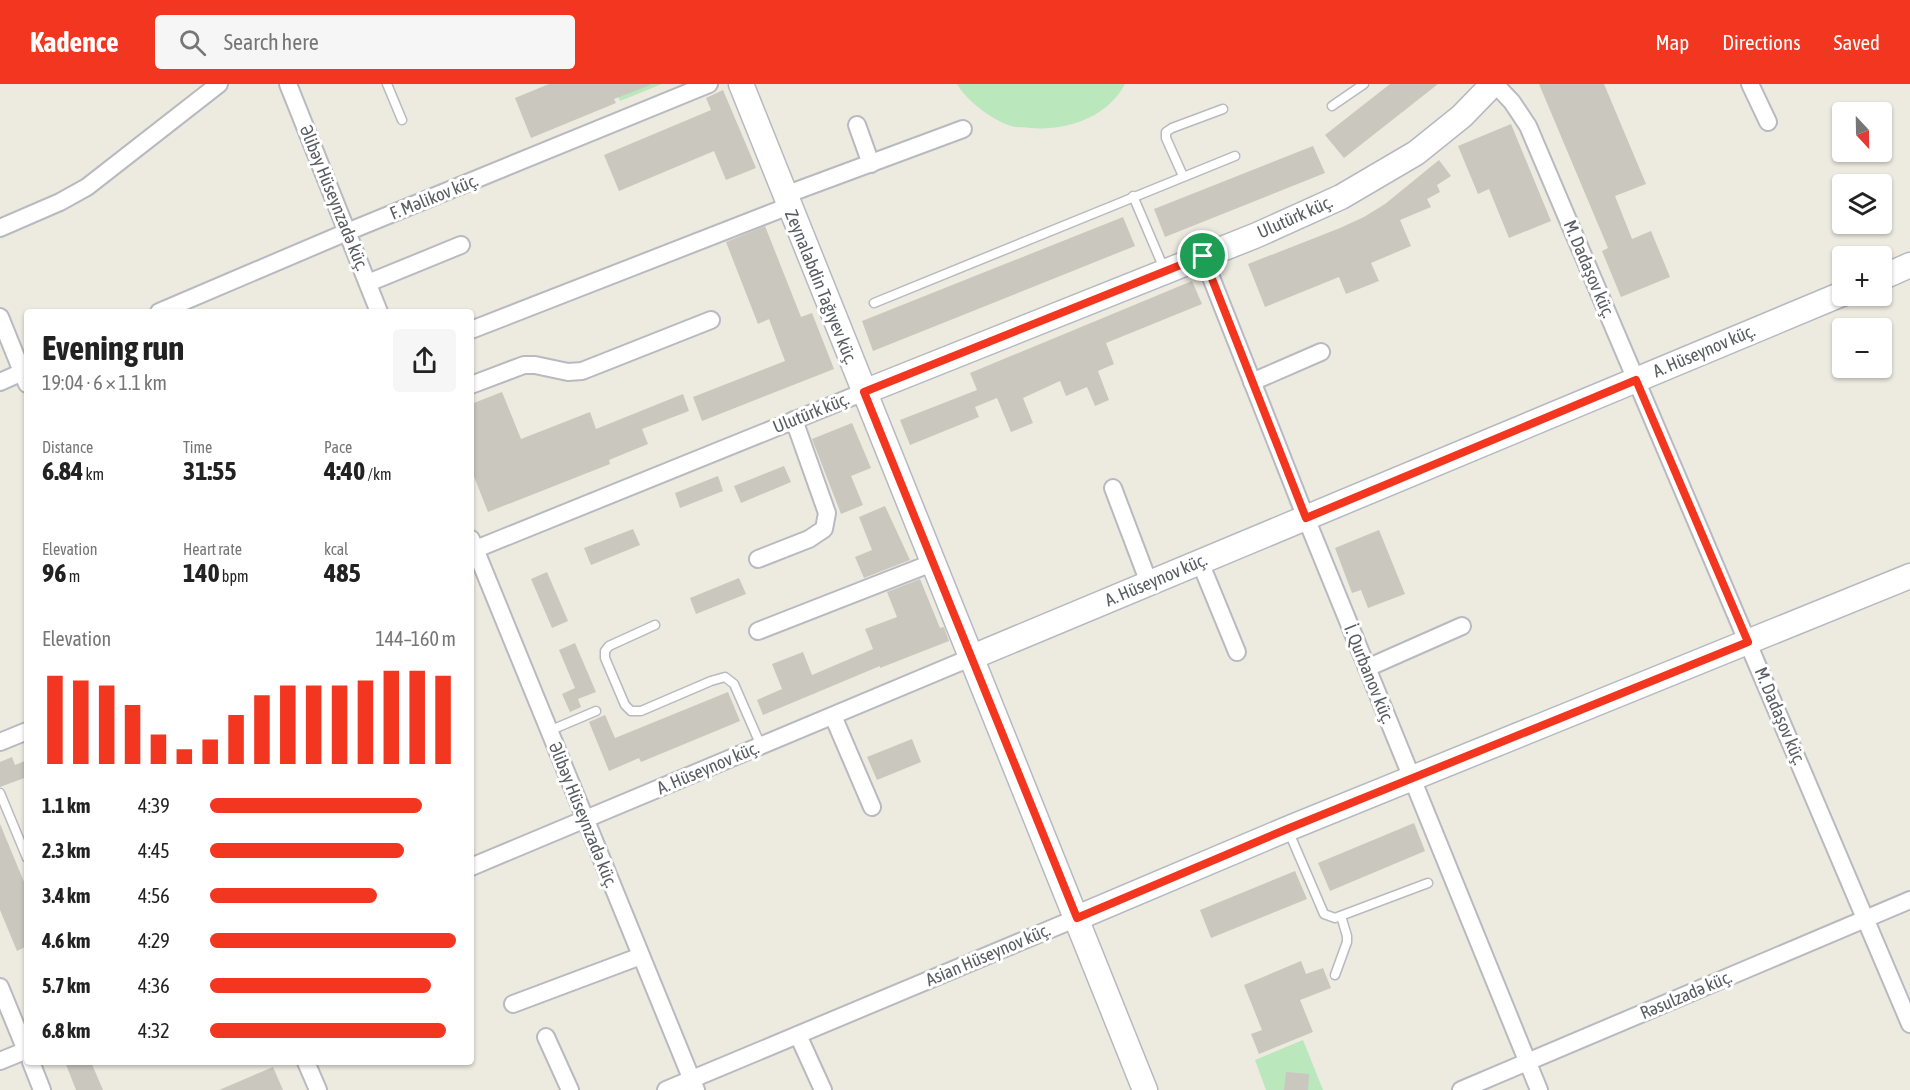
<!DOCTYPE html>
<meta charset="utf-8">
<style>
body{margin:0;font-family:"Asap Condensed",sans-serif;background:#f6f6f6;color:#222;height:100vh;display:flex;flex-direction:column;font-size:22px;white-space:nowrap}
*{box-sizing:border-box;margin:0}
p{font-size:20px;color:#767676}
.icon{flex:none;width:33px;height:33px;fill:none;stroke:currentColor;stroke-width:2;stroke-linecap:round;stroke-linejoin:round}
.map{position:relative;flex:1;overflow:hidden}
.sheet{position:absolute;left:24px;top:225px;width:450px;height:756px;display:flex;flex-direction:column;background:#fff;border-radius:6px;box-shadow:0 2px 4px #0004}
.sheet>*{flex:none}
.needle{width:39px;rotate:158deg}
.controls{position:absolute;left:1832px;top:18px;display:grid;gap:12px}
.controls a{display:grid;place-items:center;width:60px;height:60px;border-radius:6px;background:#fff;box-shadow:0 2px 4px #0004;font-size:30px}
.pin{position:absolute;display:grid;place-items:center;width:51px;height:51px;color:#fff;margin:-26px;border:3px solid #fff;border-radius:50%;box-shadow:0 2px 6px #0007}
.round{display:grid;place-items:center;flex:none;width:63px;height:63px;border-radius:6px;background:#f6f6f6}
.head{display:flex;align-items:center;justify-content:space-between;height:102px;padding:0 18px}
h1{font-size:33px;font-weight:700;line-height:45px}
.figures{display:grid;grid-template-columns:repeat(3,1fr);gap:9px;height:102px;padding:6px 18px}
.figures div{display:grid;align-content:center}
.figures b{font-size:26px;font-weight:700}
.figures small{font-size:16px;font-weight:400}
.figures p{font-size:16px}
.chart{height:168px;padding:12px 18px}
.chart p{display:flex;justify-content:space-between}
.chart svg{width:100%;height:108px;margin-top:6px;stroke:#f3361f;stroke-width:6}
ul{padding:0 18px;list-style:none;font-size:20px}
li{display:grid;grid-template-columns:96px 72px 1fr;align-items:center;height:45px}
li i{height:15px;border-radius:8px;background:#f3361f}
header{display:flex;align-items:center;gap:36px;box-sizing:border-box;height:84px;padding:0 30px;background:#f3361f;color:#fff}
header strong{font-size:28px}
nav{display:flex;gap:33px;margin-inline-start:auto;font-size:21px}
.search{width:420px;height:54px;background:#f6f6f6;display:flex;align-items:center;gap:15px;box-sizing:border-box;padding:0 21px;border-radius:6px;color:#767676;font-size:22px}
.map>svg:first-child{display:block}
.green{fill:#bae7bb}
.building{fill:#cac7bf}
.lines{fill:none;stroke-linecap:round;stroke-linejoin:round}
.lane-casing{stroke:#b8bac0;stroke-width:11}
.street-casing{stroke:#b8bac0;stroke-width:20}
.secondary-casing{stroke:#b6b9c0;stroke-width:27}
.lane{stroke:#fff;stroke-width:8}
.street{stroke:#fff;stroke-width:16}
.secondary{stroke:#fff;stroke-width:24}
.route-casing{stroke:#fff;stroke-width:12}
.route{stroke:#f3361f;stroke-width:8}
.labels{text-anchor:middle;stroke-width:6;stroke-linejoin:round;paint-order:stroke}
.street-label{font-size:18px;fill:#595c62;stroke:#fff}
</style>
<header>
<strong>Kadence</strong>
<div class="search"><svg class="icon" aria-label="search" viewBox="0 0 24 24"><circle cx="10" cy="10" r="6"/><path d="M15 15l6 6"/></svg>Search here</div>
<nav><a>Map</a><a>Directions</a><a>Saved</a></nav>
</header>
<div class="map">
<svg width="1910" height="1006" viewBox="0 0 1910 1006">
<rect width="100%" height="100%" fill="#edeae0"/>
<g class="green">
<polygon points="613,0 662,0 620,17"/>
<path d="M957,0H1125C1107,34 1066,47 1030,44C1024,43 1017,44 1011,42C992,36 967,17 957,0Z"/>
<polygon points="1303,956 1323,1006 1266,1006 1255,976"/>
</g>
<g class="building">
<polygon points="549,0 650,0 650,1 614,15 616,19 531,54 515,14"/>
<polygon points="1390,0 1438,0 1344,74 1325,51"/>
<polygon points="1539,0 1604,0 1646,100 1615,112 1632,155 1651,147 1670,193 1621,213 1602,167 1608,164"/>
<polygon points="723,6 756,84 726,96 714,67 619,107 604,71 711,26 706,14"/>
<polygon points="1511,40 1551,137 1509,154 1489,105 1478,110 1458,62"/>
<polygon points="1313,62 1325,89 1165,153 1154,125"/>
<polygon points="1439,76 1451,92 1437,101 1440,108 1427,115 1431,123 1400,136 1411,162 1371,179 1379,197 1346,210 1339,193 1265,223 1248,180 1340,144 1364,133 1385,120"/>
<polygon points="1123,133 1135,162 873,267 862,237"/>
<polygon points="765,142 801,233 812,229 834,285 702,337 693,313 785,277 769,235 758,240 726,158"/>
<polygon points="1192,197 1202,220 1106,259 1114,280 1098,287 1109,316 1095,322 1087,303 1066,312 1060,297 1023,314 1033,339 1011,348 997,314 975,323 979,333 910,361 900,336 977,306 970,289"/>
<polygon points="502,308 521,355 590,328 596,345 683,310 689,327 642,345 648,360 609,376 610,380 488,428 471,385 471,320"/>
<polygon points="852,339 871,384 851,392 863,421 841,430 812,355"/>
<polygon points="784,382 791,398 741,419 734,402"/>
<polygon points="718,392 723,407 680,424 675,409"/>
<polygon points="885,422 910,476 864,494 855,473 872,466 859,433"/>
<polygon points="633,445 640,461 591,481 584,464"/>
<polygon points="1379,446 1405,510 1368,524 1361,506 1352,509 1335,464"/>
<polygon points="547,488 568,537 552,544 531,495"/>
<polygon points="739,494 746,510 696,530 690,514"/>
<polygon points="920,495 940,544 944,543 949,557 880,584 880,582 763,631 757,616 782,605 772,580 803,568 812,591 873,565 865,545 897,533 887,508"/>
<polygon points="575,559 596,608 578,615 581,623 570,628 562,610 575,604 559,566"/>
<polygon points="728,608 740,637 641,678 639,674 609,687 589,638 605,631 615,654"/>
<polygon points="912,655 921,678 877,696 867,673"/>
<polygon points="12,673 15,681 27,676 27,693 0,703 0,678"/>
<polygon points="1414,739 1425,767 1330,807 1318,779"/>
<polygon points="0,740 27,805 27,862 17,867 0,826"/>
<polygon points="1295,787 1307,815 1211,854 1200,826"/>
<polygon points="1301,877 1306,890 1323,884 1331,904 1300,916 1313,948 1259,970 1251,950 1262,946 1244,901"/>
<polygon points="65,978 91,978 103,1006 76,1006"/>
<polygon points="273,983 283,1006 219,1006"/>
<polygon points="1286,988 1309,990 1308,1006 1284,1006"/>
</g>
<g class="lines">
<defs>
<g id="lane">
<polyline points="387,0 402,36"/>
<polyline points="1332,22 1364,0"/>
<polyline points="1183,92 1166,54 1166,48 1172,44 1223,25"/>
<polyline points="1133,112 1165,187"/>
<polyline points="874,219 1235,72"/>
<polyline points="655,541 609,562 605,567 605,574 625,621 631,627 641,627 711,597 725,593 734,600 761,662"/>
<polyline points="549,647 596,627"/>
<polyline points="0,709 27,774"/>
<polyline points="1288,746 1324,830 1335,834 1428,799"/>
<polyline points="1335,891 1347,858 1347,852 1341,832"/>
</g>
<g id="street">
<polyline points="288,0 379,228"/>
<polyline points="1495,0 1512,18 1528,42 1910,940"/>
<polyline points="1750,0 1768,38"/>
<polyline points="857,41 871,80"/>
<polyline points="785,111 963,45"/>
<polyline points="0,144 60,118 87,103 219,0"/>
<polyline points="1203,173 1306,434 1539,1006"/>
<polyline points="368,199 461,161"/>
<polyline points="159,228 347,148 709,0"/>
<polyline points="0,233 27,300"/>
<polyline points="471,246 789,122"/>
<polyline points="0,298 27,286"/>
<polyline points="1252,298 1321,268"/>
<polyline points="471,301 524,281 535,281 568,288 582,287 711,236"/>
<polyline points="1113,404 1149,499"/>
<polyline points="471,455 696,1006"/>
<polyline points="471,467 864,308"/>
<polyline points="758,475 809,455 824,445 827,429 794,336"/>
<polyline points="1200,478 1237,568"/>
<polyline points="758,547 932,479"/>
<polyline points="1367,584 1462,542"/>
<polyline points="833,632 872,723"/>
<polyline points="0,658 27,647"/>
<polyline points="471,783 970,574"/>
<polyline points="0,903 27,969"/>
<polyline points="513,920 641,872"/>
<polyline points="798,951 823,1006"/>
<polyline points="546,953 570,1006"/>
<polyline points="0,977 27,966"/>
<polyline points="31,978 42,1006"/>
<polyline points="306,978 318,1006"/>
<polyline points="666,1006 1077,834"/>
<polyline points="1461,1006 1910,816"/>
</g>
<g id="secondary">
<polyline points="741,0 1145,1006"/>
<polyline points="1881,194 1910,181"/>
<polyline points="864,308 1257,151 1341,113 1416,69 1462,32 1493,0"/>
<polyline points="970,574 1842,210"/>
<polyline points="1077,834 1287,745 1910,492"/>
</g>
</defs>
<use href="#lane" class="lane-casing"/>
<use href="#street" class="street-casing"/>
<use href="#secondary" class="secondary-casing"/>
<use href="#lane" class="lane"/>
<use href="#street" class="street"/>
<use href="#secondary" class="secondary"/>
</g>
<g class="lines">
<defs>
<polygon id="route" points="1203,172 1306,434 1636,296 1748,558 1287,745 1077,834 864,308"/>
</defs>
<use href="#route" class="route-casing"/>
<use href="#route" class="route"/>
</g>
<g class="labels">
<g class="street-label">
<text transform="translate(434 113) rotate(-22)" y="6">F. Məlikov küç.</text>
<text transform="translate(334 114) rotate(68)" y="6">Əlibəy Hüseynzadə küç.</text>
<text transform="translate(1295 133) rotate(-24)" y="6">Ulutürk küç.</text>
<text transform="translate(1589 185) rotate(67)" y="6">M. Dadaşov küç.</text>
<text transform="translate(821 203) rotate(68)" y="6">Zeynalabdin Tağıyev küç.</text>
<text transform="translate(1704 267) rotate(-23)" y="6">A. Hüseynov küç.</text>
<text transform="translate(811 329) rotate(-22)" y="6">Ulutürk küç.</text>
<text transform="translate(1156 496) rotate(-23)" y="6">A. Hüseynov küç.</text>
<text transform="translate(1369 590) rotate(68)" y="6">İ. Qurbanov küç.</text>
<text transform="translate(1780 632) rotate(67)" y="6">M. Dadaşov küç.</text>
<text transform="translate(708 684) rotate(-23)" y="6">A. Hüseynov küç.</text>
<text transform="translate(583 731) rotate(68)" y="6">Əlibəy Hüseynzadə küç.</text>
<text transform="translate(988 871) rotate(-23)" y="6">Asian Hüseynov küç.</text>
<text transform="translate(1686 911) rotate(-23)" y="6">Rəsulzadə küç.</text>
</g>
</g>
</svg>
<div class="controls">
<a><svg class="needle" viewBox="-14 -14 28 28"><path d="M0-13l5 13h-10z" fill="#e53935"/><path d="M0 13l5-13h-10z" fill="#767676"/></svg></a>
<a><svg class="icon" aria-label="layers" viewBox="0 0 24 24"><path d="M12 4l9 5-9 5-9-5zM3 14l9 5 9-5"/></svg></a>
<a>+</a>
<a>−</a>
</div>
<div class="pin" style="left:1203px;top:172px;background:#1e9e55"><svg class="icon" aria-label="arrive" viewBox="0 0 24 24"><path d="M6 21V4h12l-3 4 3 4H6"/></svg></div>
<section class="sheet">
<div class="head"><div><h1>Evening run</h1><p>19:04 · 6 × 1.1 km</p></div><a class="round"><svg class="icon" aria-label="share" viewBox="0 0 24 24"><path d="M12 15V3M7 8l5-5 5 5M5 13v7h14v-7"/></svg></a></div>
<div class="figures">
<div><p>Distance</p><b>6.84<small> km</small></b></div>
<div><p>Time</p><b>31:55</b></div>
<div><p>Pace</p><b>4:40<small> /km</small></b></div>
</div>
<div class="figures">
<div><p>Elevation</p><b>96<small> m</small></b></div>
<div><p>Heart rate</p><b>140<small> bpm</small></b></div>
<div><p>kcal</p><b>485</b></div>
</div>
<div class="chart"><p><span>Elevation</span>144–160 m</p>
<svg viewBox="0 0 160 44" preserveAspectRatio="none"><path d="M5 44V8M15 44V10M25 44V12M35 44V20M45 44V32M55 44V38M65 44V34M75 44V24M85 44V16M95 44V12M105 44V12M115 44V12M125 44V10M135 44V6M145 44V6M155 44V8"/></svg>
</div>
<ul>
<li><b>1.1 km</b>4:39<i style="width:86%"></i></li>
<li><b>2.3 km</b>4:45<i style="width:79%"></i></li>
<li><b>3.4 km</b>4:56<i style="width:68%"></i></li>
<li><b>4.6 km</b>4:29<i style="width:100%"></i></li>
<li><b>5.7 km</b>4:36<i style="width:90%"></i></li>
<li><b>6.8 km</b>4:32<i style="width:96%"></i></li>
</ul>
</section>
</div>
